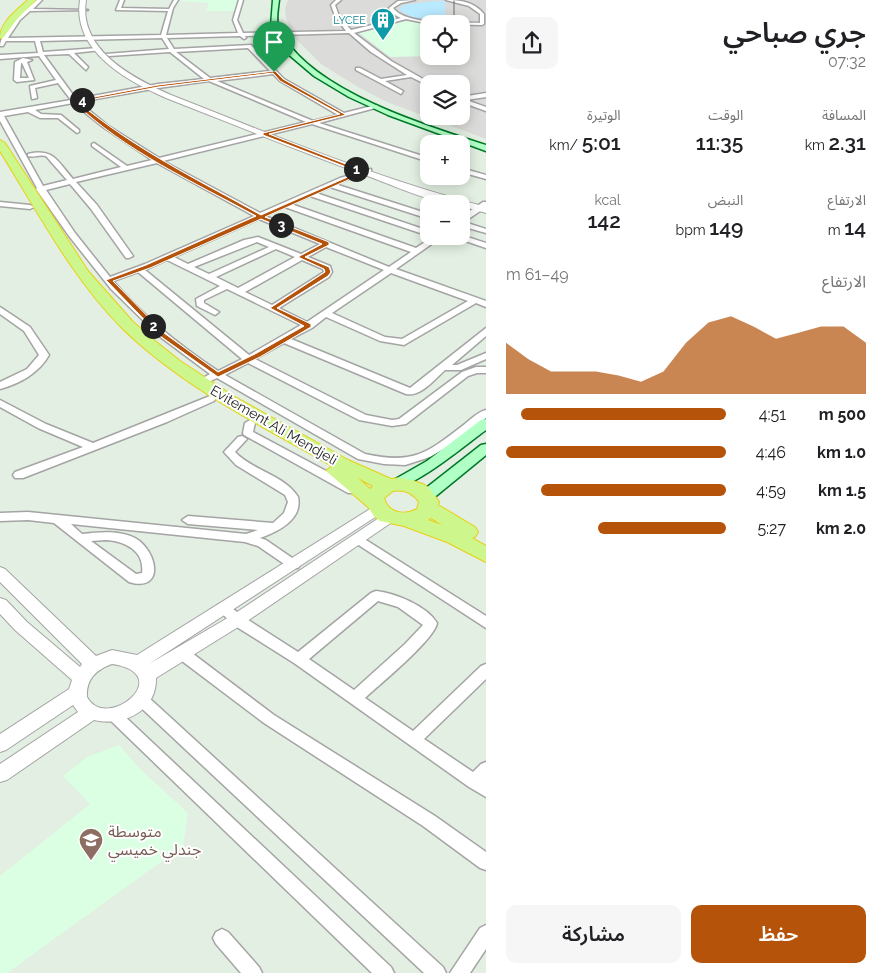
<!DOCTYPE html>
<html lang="ar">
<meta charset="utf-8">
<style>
body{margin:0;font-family:Raleway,"Noto Sans Arabic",sans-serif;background:#f6f6f6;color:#202124;direction:rtl;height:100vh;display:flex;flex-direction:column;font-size:19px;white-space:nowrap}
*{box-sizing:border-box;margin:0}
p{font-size:16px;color:#757577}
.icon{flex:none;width:28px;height:28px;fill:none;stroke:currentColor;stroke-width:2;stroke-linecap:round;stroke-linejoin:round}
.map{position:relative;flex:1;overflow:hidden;direction:ltr}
.panel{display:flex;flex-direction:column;background:#fff;width:400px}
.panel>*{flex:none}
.controls{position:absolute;left:420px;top:15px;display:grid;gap:10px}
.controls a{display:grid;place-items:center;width:50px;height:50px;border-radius:10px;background:#fff;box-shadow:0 2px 12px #0003;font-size:25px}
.pin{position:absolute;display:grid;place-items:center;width:42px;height:42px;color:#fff;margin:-51px -21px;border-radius:50% 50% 50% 0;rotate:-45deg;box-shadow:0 0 5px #0007}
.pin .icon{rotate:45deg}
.km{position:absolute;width:25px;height:25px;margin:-12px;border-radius:50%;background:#222;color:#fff;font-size:14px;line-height:25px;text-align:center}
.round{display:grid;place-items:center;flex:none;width:52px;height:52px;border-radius:10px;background:#f6f6f6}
.summary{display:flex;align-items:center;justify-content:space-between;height:85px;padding:0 20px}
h1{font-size:28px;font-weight:600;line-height:38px}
.stats{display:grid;grid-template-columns:repeat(3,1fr);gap:8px;height:85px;padding:5px 20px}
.stats div{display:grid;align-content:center}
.stats b{font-size:21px;font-weight:600}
.stats small{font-size:14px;font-weight:400}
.stats p{font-size:14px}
.chart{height:140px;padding:10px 20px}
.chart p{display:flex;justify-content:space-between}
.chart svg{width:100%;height:90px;margin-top:5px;fill:#b45309;opacity:.7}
.cta{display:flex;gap:10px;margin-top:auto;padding:10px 20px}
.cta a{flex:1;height:58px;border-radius:10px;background:#b45309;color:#fff;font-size:20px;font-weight:600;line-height:58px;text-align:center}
.cta a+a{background:#f6f6f6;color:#202124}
ul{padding:0 20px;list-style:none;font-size:16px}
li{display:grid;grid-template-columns:80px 60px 1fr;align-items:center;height:38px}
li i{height:12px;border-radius:6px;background:#b45309}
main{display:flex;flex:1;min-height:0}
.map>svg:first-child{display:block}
.residential{fill:#dbdbda;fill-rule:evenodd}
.education{fill:#dbffe3}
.park{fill:#b9eaff}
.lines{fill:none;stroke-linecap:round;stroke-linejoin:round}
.minor-casing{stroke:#a4a4a4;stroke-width:3}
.tertiary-casing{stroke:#a4a4a4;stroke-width:2}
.secondary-casing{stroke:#007827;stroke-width:3}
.trunk-casing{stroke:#eace12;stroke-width:2}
.minor{fill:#fff;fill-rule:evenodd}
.tertiary{fill:#fff;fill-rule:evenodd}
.secondary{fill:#b0ffc5;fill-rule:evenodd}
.trunk{fill:#cdf78c;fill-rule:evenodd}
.tram{stroke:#6b6b6b;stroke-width:1}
.route{fill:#b45309;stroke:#fff;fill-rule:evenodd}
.labels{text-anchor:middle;stroke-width:4;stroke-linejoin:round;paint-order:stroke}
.far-culture-label{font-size:11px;fill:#0d838f;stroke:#fff;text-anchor:end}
.street-label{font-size:14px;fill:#1d1d1d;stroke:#fff}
.near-education-label{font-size:16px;fill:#785e54;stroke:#fff;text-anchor:start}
</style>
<main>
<section class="panel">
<div class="summary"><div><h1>جري صباحي</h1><p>07:32</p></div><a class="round"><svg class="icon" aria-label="share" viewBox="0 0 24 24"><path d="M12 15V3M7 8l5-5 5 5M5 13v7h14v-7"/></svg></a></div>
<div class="stats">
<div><p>المسافة</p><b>2.31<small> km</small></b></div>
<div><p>الوقت</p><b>11:35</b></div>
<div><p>الوتيرة</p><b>5:01<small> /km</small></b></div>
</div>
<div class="stats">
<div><p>الارتفاع</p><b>14<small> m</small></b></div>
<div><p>النبض</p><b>149<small> bpm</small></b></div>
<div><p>kcal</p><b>142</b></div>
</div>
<div class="chart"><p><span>الارتفاع</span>49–61 m</p>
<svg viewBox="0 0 160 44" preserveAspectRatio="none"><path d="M0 44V19L10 27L20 33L30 33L40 33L50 35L60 38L70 33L80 19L90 9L100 6L110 11L120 17L130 14L140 11L150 11L160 19V44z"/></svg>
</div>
<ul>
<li><b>500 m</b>4:51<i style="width:93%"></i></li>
<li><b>1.0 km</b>4:46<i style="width:100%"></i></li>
<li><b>1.5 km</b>4:59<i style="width:84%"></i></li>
<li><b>2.0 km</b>5:27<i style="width:58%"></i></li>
</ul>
<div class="cta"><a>حفظ</a><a>مشاركة</a></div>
</section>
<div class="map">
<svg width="486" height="973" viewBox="0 0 486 973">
<rect width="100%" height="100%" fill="#e3efe2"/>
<path class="residential" d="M288,0H486V139L387,102L358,87L321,64L294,37L286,18L285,9ZM429,24H461V56H429ZM429,84H461V116H429Z"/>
<g class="education">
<polygon points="182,0 238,0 234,11 206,11 209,3 181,1"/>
<polygon points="406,21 430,24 429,24 429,56 433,56 390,57 359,33"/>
<polygon points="119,745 140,769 188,813 183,846 7,973 0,973 0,876 90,804 63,776 87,757"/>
</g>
<path class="park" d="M433,1H445V21C429,20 410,20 399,9L404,5Z"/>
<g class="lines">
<defs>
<g id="minor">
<path d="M37,0H42L33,9L88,10L30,11L20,20L8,38L161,35L168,11L116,10L120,0H124L121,8L169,9L174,0H178L173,8L166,35L238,33L233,20L239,0H243L237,20L243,33L346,31L335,16L331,5L336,0H341L335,5L339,16L351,30L401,18L391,13L389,8L398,1L415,0L401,3L393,8C406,26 460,22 480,23V14L469,6L446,0C461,0 474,2 484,14V24L482,25L430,24L406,19L354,33L391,61L432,84L427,85L411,77L385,81L403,91L401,94L356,70V68H360L381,79L407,75L371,52L349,33L245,36L246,38L244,39L240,36L167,38L174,49L251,45L284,79L344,113L376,105L379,107L319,123L429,158V162L312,124L163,161L260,213L340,178L371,169V171L335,184L429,214V219L330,187L316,193L429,231V236L310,196L291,204L416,248L434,236H443L396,269L486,301V307L476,303L404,345L380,341L326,317L312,328L291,339L410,388L486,328V336L452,365H457L486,353V359L461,370H445C435,379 421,397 406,394L284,343L255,359L366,415L392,420L399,419L462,372L476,367H486V373H477L468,376L406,424L392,426L359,420L248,363L225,375L365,454C411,464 425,455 461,427C468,422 477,412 486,410V418L452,444L430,457L405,465L384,464L358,459L217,378L204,384H198L196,382L210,374L159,336L111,289L69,236L36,189L37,188L0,121V112L71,100L58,83L35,88L37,98L32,99L30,86L56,80L39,56L0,59V55L38,53L35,41H6L3,46H0C1,30 25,11 37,0ZM162,38L169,49L106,54L109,56L170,52L204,79L158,84L76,99L44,55L69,54L86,70L88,67L74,53L101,50L98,48L43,52L40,41ZM248,48L270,71L210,78L176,52ZM273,74L280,81L338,115L313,121L217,81ZM209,81L306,122L159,158L107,125L79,102L158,88ZM73,103L103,127L152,160L127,166L94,143L92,144V146L121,167L73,179C57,161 54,148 28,154V156C34,158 39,154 46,156L67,180L43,186L4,116L28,112L40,118H58L77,133L79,132V130L61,115L41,114L35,110ZM157,163L254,216L145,264L110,277L75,233L46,190L70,184L91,209L126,258H129L133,256L97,205L76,182ZM285,207L411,252L389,267L265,216ZM259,219L320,244L301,254L258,237L244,240L188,264L174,257ZM257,242L269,247L209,274L194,267ZM326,247L384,270L307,322L279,308L329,277L332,272L330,266L308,257ZM276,249L295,257L238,288L216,277ZM167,260L220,286L196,299L197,306L215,315L219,312L204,303V300L227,289L301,325L249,355L145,270ZM302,260L323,269L324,272L272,305L245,292ZM138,272L242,359L218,371C180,346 143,316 113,281ZM391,273L468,301L402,339L385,337L332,313Z"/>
<path d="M23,58L32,60L27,62L34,80L17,82L14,80L15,62ZM21,63H22L29,78H20Z"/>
<polygon points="486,93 486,97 466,100 486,107 486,111 461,102 461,97"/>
<polygon points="461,168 486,175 486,179 461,172"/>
<polygon points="0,202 30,205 34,207 30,209 0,206"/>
<polygon points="483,202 486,202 486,207 464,222 486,229 486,233 461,226 461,217"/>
<polygon points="461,235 486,243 486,248 451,236"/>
<path d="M0,307L30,327L49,355C39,373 19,384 0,389V382L27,369L39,355L24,331L0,314Z"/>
<polygon points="210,396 214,397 215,399 214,401 167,422 23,478 15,478 13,475 15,472 83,447 38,428 0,407 0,400 46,424 93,443"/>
<polygon points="250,420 255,423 253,432 356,487 358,490 356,493 348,493 244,435 243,433 245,423"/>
<path d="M242,436L247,439L235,452C253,471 285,475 298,497C303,520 277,532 260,538L266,540L298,562L300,565L298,568H290L258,546L245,542L71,524L82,534C99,532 119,530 135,538C158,551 165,593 129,582L54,523L28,520L0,521V513L28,512L246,534L258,530L188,524L182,520L188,516L273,523L284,513L288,502L285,495L236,465L224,452L238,437ZM106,540C125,541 145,551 142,573L136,574L91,541Z"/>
<polygon points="358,535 486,616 486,628 354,542 352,539 354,536"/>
<path d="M376,591C395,593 427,606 437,623C435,639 379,685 365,698L413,731L481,666L486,664V679L424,739L473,772L481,764L486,762V797L469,787L294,663L232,624L217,608L218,605L223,603L228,605L242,616L298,652L371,593ZM378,601L398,607L423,625L405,644L354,690L309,659Z"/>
<polygon points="183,649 188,650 274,715 435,816 486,852 486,870 480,868 423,826 264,723 178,658 176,654 178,650"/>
<polygon points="142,694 147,696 443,967 446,973 424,973 137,704 135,700 137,696"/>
<polygon points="114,709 119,711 391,967 394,973 372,973 109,719 107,715 109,711"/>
<polygon points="486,925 486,949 470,973 450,973 480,928"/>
<polygon points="222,929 228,932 259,967 262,973 241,973 216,944 213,938 216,932"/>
</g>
<g id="tertiary">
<path d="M80,0H86C78,50 133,78 171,95C275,136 378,179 486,207V213L461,206V204C434,204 399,188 373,178C304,153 235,125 166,98C127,81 72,51 80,0Z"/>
<path d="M378,504L383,506L385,509L383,512L149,664L231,616L385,514H395L397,517L395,520L243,624L156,678C157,711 123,727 94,720L7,780L0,782V764L78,712L73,705L6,750L0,752V734L69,689L72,680L15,630L0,614V598L6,600L27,622L80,667L82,664L0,582V567L5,569L96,656L112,650L137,655ZM112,664C178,674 106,733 87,697C86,679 96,670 112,664Z"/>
</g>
<g id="secondary">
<path d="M273,0H279C278,8 276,19 278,27C278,30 282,34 284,37C317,92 426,126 486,145V151L388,115L349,97L314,76L287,53L271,26Z"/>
<path d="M486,419V430C469,442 410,492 392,487L390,484L392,481L427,461L481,420Z"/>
<polygon points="486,444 486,455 431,500 421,500 418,496 421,492 481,445"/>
</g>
<g id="trunk">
<path d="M28,0H36L18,18L3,38H0C0,22 17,10 28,0Z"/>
<path d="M0,140L5,143L88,271L133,322L155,341L180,361L235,397L348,460L391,479L402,478L423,484L430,489L439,502L438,505L475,527L478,532L475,537L472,538L486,546V562L447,542L404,526L380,521L374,516L368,507L326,471L332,466C260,425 183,387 123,329C72,278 38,212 0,151ZM358,478L373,486L370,489ZM393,491C404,489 413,493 419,502L417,509C404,516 388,513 384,498ZM431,518L442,525L428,520Z"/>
</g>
</defs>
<use href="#minor" class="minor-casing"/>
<use href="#tertiary" class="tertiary-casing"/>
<use href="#secondary" class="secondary-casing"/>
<use href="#trunk" class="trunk-casing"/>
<use href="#minor" class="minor"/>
<use href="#tertiary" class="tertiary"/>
<use href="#secondary" class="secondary"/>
<use href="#trunk" class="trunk"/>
<polyline class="tram" points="454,1 454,23"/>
</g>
<path class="route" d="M275,71L283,79L346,115L269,134L366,172L265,217L329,242V245L305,257L329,267L331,272L328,276L277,308L311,324V327L260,357L218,377L160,336L106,280L146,265L256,216C194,182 124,151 73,101L158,85ZM273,73L280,81L340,114L263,133V135L359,172L261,215C198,180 133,148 78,102L158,87ZM261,219L322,244L298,257L324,269L325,272L270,308L304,326L255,354L218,372L164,333L113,281L150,268Z"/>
<defs>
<symbol id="building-pin" viewBox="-11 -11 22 30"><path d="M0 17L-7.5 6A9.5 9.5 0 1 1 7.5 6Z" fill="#0f9aa8" stroke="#fff"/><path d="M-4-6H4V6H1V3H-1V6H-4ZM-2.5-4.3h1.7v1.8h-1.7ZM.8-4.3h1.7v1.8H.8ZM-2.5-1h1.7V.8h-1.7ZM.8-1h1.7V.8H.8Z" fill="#fff"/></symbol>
<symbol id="school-pin" viewBox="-11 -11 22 30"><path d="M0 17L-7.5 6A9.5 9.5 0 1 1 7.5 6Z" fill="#8d6e63" stroke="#fff"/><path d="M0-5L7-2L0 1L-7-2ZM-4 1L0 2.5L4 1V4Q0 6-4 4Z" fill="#fff"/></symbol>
</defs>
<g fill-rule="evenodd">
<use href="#building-pin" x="369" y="6" width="28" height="38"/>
<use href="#school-pin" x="77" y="826" width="28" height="38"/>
</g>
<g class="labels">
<g class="far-culture-label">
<text x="366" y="24">LYCEE</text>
</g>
<g class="street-label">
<text transform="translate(274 425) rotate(30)" y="5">Evitement Ali Mendjeli</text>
</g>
<g class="near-education-label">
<text x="108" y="837">متوسطة<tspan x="108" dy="18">جندلي خميسي</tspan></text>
</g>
</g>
</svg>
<div class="controls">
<a><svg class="icon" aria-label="locate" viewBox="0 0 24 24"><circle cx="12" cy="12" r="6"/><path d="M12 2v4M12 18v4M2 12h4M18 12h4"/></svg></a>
<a><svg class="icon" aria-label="layers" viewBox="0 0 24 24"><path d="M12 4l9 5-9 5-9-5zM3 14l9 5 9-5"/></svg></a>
<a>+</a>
<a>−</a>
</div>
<div class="pin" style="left:274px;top:72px;background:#1e9e55"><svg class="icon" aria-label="arrive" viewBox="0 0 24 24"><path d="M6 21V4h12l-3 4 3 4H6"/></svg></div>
<b class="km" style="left:356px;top:169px">1</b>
<b class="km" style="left:153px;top:326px">2</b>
<b class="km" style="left:281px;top:225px">3</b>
<b class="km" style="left:82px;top:100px">4</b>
</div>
</main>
